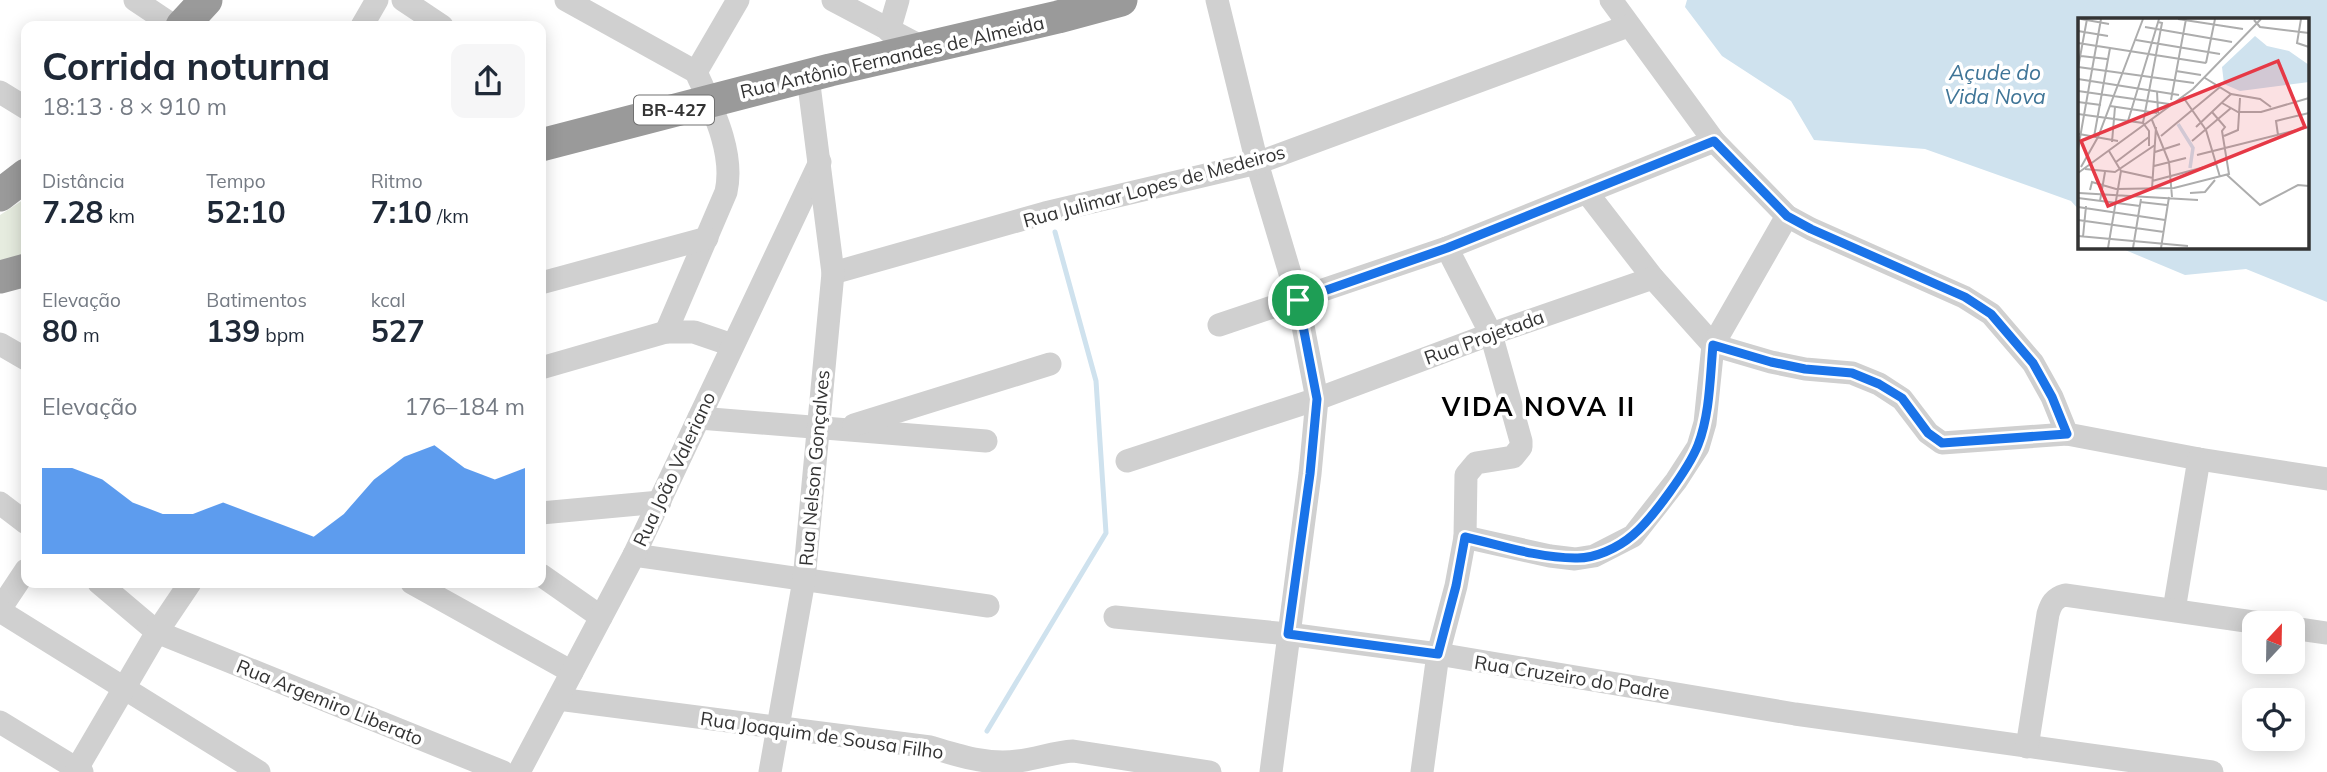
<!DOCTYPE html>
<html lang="pt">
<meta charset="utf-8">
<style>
body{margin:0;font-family:Mulish,sans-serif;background:#f6f6f7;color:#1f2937;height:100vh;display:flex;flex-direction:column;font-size:26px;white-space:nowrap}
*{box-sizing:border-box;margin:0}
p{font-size:23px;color:#747a83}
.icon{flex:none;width:38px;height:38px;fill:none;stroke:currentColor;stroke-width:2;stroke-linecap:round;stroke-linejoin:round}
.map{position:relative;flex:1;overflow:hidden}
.panel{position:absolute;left:21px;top:21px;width:525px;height:567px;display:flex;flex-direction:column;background:#fff;border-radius:14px;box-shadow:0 4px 18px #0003}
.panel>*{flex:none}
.needle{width:46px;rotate:22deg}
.controls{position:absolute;left:2242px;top:611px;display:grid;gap:14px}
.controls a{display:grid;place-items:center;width:63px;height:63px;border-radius:14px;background:#fff;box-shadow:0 4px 18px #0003;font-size:35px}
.pin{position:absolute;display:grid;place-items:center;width:60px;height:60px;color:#fff;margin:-30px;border:4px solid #fff;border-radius:50%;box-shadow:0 2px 7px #0007}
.round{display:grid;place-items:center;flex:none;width:74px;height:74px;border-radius:14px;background:#f6f6f7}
.overview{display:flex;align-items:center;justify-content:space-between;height:119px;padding:0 21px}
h1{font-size:38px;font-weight:700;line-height:52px}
.figures{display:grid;grid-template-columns:repeat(3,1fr);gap:10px;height:119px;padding:7px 21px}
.figures div{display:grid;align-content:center}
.figures b{font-size:30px;font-weight:700}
.figures small{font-size:19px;font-weight:400}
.figures p{font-size:19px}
.chart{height:196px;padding:14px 21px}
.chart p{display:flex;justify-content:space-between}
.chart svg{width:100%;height:126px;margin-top:7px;fill:#1a73e8;opacity:.7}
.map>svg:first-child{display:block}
.green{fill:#e6ecdf}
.water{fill:#cfe2ee}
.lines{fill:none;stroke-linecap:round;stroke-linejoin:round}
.stream{stroke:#cfe2ee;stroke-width:5}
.minor{stroke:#d0d0d0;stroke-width:23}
.highway{stroke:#9a9a9a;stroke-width:33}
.route-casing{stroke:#fff;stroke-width:14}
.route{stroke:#1a73e8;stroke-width:9}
.labels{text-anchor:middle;stroke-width:7;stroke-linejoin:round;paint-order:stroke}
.shield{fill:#fff;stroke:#707070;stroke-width:2}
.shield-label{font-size:18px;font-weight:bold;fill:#333}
.street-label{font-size:19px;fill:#333;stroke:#fff}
.water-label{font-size:21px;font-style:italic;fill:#3f7597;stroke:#fff}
.district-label{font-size:26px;font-weight:bold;letter-spacing:2px;fill:#000;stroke:#fff}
.inset-river{fill:none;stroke:#cfe2ee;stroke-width:3.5}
.inset-road{fill:none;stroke:#adadad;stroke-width:2}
.view{fill:#e63946;fill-opacity:0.15;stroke:#e63946;stroke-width:3.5}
.inset-edge{fill:none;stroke:#333;stroke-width:3.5}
</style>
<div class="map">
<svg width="2327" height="772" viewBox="0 0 2327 772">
<rect width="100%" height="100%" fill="#fff"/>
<polygon class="green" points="26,198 26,258 0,265 0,215"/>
<polygon class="water" points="1687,0 2327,0 2327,302 2246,269 2185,275 2118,247 2308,247 2308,19 2080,19 2080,211 2071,201 1925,149 1814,140 1791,101 1722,56 1685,7"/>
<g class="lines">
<polyline class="stream" points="987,731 1106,533 1096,381 1055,232"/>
<g class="minor">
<polyline points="135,0 174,26"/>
<polyline points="403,0 442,26"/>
<path d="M566,0L696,72C712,108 735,152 726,192L666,332"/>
<polyline points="833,0 922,47"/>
<polyline points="1217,0 1257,163 1298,300 1317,399 1310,474 1271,772"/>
<polyline points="1611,0 1714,141 1787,216 1811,229 1964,297 1991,314 2033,363 2052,397 2067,434"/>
<polyline points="362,26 377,0"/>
<polyline points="889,31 898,0"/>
<polyline points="696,72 738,0"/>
<polyline points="0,92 26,108"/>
<polyline points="1588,194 1653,278 1713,345 1771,362 1805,369 1852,373 1879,384 1902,399 1928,433 1942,443 2067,434 2199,459 2327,479"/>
<polyline points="833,273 1045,213 1257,163 1628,26"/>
<polyline points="541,283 707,238"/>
<polyline points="1219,325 1447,248 1714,141"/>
<polyline points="0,344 26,359"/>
<polyline points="541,368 666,332 694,332 732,345"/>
<polyline points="699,418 986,441"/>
<polyline points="854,425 1050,364"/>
<polyline points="1127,461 1317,399 1491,334 1653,278"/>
<polyline points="0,503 26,523"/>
<polyline points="541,513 660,502"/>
<polyline points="1465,537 1550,556 1575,559 1594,556 1633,536 1676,481 1698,447 1705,423 1713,345 1787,216"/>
<polyline points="634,555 988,606"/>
<polyline points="541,575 601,617"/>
<polyline points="99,583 157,632 503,772"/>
<polyline points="412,583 572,672"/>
<polyline points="0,609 26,570"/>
<polyline points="2174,610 2199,459"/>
<polyline points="0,611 259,772"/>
<polyline points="1115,617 1288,634 1438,654 1795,714 2212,772"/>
<polyline points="2292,628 2327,633"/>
<path d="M558,699L930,747C959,756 987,765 1018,761C1037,759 1054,752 1073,751L1210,772"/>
<polyline points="0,722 82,772"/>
<path d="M2027,747L2048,614C2051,604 2054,598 2065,595L2260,623"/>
<polyline points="75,772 157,632 190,583"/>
<polyline points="519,772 634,555 820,162"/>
<polyline points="770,772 804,580 833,273 808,77"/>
<polyline points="1422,772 1438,654 1456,586 1465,537 1466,475 1476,463 1513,457 1521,447 1521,441 1491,334 1447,248"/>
</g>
<g class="highway">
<polyline points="182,26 206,0"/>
<polyline points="541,145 830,70 1058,17 1121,0"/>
<polyline points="0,195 26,175"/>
<polyline points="0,277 26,270"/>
</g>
</g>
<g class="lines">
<defs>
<path id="route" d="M1714,141L1787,216L1811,229L1965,297L1991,314L2033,363L2052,397L2067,434L1942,443L1928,433L1902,398L1879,384L1852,373L1805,369L1771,362L1713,345C1710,377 1710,414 1698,445C1689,468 1652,519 1633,535C1618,548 1594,559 1575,558C1538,558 1500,545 1465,537L1456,586L1438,654L1288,634L1310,474L1317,399L1298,300L1447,248Z"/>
</defs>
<use href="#route" class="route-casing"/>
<use href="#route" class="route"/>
</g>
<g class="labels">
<rect class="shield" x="634" y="95.5" width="80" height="29" rx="5"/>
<g class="shield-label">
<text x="674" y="116">BR-427</text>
</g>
<g class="street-label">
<text transform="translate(892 57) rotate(-13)" y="7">Rua Antônio Fernandes de Almeida</text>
<text transform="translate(1154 186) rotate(-15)" y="7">Rua Julimar Lopes de Medeiros</text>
<text transform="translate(1484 337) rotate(-20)" y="7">Rua Projetada</text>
<text transform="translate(814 468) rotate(-85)" y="7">Rua Nelson Gonçalves</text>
<text transform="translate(674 469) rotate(-65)" y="7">Rua João Valeriano</text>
<text transform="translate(1572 677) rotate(9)" y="7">Rua Cruzeiro do Padre</text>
<text transform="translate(330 702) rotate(22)" y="7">Rua Argemiro Liberato</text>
<text transform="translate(822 735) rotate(8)" y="7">Rua Joaquim de Sousa Filho</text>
</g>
<g class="water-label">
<text x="1995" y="80">Açude do<tspan x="1995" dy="24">Vida Nova</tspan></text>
</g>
<g class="district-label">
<text x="1539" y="416">VIDA NOVA II</text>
</g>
</g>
<g transform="translate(2078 18)">
<rect width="231" height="231" fill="#fff"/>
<path d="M177,18L189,28L211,33L231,47V64L162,73L146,66L144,49Z" fill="#cfe2ee"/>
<path class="inset-river" d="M100,106L115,130L112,150"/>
<path class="inset-road" d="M3,1L31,6M100,1L165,11M223,1L219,25L231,29M176,2L182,9L231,15M67,9L154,24M0,13L30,18M58,22L142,36M0,25L128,45M3,38L29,41M128,45L137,1M0,49L116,65M0,50L9,1M98,53L123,57M127,60L153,76L182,81L193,89M0,61L101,77M0,73L91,86M79,73L80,95M105,79L128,112L142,159M93,82L108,1M0,84L23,87M144,85L160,94H183L231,80M32,88L79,95M0,96L65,105L71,113V128M74,102L91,144L94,179M50,103L81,1M65,105L84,5L80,4M118,109L153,76M1,116L40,123M200,117L198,103L231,95M83,118L142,69M146,118L160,112L162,80M16,119L32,30M114,123L153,90M34,124L37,89M0,131L23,1M77,134L102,126M119,137L231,109M38,144L71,119M76,148L108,140M3,149L20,119L65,1M7,151L37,154L77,127M43,153L75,160M0,155L115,71L183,1M149,157L182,187L220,167L231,168M74,163L138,146M74,171L78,109M12,172L14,164L38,171L96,170L151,156L144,113L147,109L134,94M1,175L120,182M112,175L127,174L137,162M0,180L62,188M22,183L27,154M62,184L89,187M0,189L87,202M0,202L86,214M0,218L110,228M5,219L8,188M30,230L43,153L31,133M55,230L63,181M83,230L91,179"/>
<path class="view" d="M200,43L227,109L30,188L3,123Z"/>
<rect width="231" height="231" class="inset-edge"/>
</g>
</svg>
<div class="controls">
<a><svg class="needle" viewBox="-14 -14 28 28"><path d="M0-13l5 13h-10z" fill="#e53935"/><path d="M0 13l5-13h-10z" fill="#747a83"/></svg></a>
<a><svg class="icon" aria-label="locate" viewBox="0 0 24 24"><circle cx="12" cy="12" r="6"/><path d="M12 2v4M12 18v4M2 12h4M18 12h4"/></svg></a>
</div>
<div class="pin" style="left:1298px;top:300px;background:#1e9e55"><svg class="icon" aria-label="arrive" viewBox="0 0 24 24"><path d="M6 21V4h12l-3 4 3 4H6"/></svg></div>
<section class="panel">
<div class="overview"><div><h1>Corrida noturna</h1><p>18:13 · 8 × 910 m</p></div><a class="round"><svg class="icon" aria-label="share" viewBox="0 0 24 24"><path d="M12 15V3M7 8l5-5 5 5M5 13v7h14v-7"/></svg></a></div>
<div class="figures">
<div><p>Distância</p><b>7.28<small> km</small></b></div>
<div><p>Tempo</p><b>52:10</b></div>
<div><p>Ritmo</p><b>7:10<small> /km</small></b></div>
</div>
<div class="figures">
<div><p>Elevação</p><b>80<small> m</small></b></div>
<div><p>Batimentos</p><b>139<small> bpm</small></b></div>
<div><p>kcal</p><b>527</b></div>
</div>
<div class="chart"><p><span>Elevação</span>176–184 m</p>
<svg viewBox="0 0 160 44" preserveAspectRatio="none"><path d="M0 44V14L10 14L20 18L30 26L40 30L50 30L60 26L70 30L80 34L90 38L100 30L110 18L120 10L130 6L140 14L150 18L160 14V44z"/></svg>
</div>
</section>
</div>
